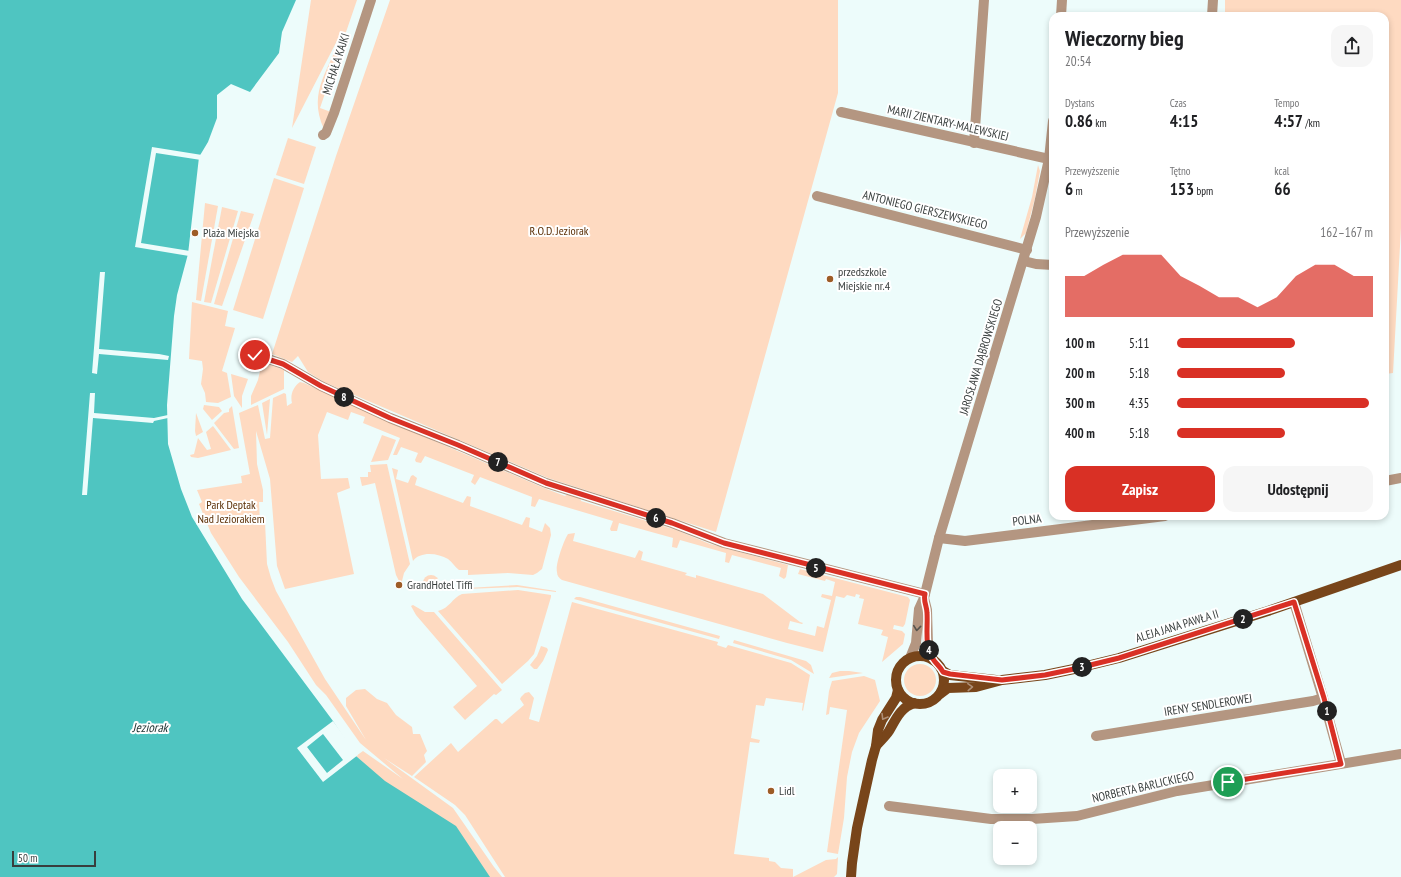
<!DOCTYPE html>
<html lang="pl">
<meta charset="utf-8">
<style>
body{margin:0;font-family:"PT Sans Narrow",sans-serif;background:#f6f6f6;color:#202124;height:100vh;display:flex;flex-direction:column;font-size:15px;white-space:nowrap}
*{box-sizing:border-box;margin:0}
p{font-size:13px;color:#757577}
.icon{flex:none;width:22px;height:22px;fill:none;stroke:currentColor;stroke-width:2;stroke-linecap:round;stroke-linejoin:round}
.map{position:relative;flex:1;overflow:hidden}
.sheet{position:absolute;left:1049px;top:12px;width:340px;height:508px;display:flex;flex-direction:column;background:#fff;border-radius:12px;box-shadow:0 2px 6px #0003}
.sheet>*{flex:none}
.fabs{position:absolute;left:993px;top:769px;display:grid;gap:8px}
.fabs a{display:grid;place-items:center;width:44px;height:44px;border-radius:8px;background:#fff;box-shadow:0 2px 6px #0003;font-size:20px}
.scale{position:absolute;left:12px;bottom:10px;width:84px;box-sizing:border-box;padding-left:4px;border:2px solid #383e3d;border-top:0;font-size:11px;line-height:14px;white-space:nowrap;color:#383e3d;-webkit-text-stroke:3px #fff;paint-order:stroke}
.pin{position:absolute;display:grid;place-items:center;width:34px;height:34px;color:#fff;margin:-17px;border:2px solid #fff;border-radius:50%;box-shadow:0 1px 4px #0007}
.km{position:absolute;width:20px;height:20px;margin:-10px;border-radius:50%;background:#222;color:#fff;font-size:11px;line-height:20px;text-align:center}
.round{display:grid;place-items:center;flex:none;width:42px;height:42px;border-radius:12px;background:#f6f6f6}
.overview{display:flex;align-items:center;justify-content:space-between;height:68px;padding:0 16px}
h1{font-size:22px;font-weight:700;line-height:30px}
.metrics{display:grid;grid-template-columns:repeat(3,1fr);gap:6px;height:68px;padding:4px 16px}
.metrics div{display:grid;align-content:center}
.metrics b{font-size:17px;font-weight:700}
.metrics small{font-size:11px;font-weight:400}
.metrics p{font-size:11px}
.chart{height:112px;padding:8px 16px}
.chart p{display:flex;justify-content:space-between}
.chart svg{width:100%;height:72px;margin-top:4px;fill:#d93025;opacity:.7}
.primary-button{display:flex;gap:8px;margin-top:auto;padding:8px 16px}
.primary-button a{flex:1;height:46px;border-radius:12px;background:#d93025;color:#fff;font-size:16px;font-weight:700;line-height:46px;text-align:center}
.primary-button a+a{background:#f6f6f6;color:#202124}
ul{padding:0 16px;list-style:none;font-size:13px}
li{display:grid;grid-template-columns:64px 48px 1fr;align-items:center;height:30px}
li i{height:10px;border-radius:5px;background:#d93025}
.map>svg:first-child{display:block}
.green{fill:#fedac1}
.water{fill:#4fc5c1}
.pier{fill:#edfcfb;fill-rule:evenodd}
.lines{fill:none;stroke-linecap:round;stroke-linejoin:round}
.minor{stroke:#b49681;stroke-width:10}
.major{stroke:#78451a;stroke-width:10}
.oneway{stroke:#57544e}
.oneway2{stroke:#ae8f76}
.route-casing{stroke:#fff;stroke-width:8}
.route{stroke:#d93025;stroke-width:5}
.poi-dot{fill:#9d5c26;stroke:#fff;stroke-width:1.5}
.labels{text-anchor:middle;stroke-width:4;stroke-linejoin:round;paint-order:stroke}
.street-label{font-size:12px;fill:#383e3d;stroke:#fff}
.park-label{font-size:12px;fill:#5c3007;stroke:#fff}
.poi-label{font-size:12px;fill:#383e3d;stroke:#fff;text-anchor:start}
.water-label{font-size:13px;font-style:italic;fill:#1a2f2e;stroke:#fff}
</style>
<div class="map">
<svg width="1401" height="877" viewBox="0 0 1401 877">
<rect width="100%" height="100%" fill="#edfcfb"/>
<g class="green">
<path d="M311,0H357L320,108L331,112L324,129C306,90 332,68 341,33L292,128Z"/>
<polygon points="390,0 838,0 838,93 716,532 548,478 324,382 308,372 298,356 292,362 272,354 336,156"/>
<polygon points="1225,0 1401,0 1401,228 1393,373 1385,374 1385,16 1225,16"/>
<polygon points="288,138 316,147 304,184 276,175"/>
<polygon points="1038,165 1040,171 1035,198 1026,233 1020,239 1032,197"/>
<polygon points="274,178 304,188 263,319 233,310"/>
<polygon points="205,203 218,206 201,301 196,300"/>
<polygon points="222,207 238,211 211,303 204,302"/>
<polygon points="241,211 254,214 222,306 214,304"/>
<polygon points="192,302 228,311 225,326 235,328 222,371 227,373 231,397 218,403 206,402 205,393 201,384 203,369 202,361 189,359"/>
<polygon points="262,362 284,370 284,389 251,405 251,396 258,380"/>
<polygon points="231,374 248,379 242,396 242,408 234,396"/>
<path d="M300,382L304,383L367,412L544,488L565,496L568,494L580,497L581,501L676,530L710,544L788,565L786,577L784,579L779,576L781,568L732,555L729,563L725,562L726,553L680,540L677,548L672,547L673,538L619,523L617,531H611L610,529L613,521L539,499L535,507L531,506L532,497L480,477L475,485L471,482L474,475L425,456L421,463L416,462L415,460L418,453L401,447L397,455H393L400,438L363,423L365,417L351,412L348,420L327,412L318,435L321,479L348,478L350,488L337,493L354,574L285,589L277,566L270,479L256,431L257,464L263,490V502H259L260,522H265L267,564L271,578L276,591L325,679L366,740L346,706V698L356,690L365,689L377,699L387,703L396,715L412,727L413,734H420L427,751L424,755L426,762L412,776L384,758L453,808L494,867L502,877H457L415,810L356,756L363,751L403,779L360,743L326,695L316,685L288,642L239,577L211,533L199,504L202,502L197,490L242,483L241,476L250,474L239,413L258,405L265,439L270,438L273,398L284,393L286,394L287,406L292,403C290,395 293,387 300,382Z"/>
<polygon points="270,399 267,435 262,403"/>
<polygon points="204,405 219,407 222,411 212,420 203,409"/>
<polygon points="232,406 239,448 234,449 214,423 224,413 229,412 229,409"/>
<polygon points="196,413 203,432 196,436 195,431"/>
<polygon points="213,426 231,450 198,458 191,457 190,455 194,454 198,438 207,450 211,449 206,432"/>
<polygon points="382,435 396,440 388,460 371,462"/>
<polygon points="387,464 410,564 404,573 402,581 400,583 396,575 375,483 362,486 360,477 368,477 368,472 371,472 370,465"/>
<path d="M392,468L398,470L396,479L408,483L411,476L413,475L417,478L415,485L463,503L467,496L471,497L470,506L522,525L526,517L530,518L529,527L542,532L545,523L550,528L551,535L542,569L537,573L533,575L508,573L468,575V570H459C455,567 452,562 448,559C438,553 420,551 413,561Z"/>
<path d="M575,533L573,541L635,558L639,550L643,552L641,560L687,573L685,575L696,578V575L763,594L800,622L803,623L802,624L790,621L788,629L815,636L817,626L824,628L831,600L821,597L822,594L832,596L835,582L826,579L825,581L798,574L800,569L908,597L910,600L905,624L903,627L894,625L893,629L902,631L905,634L903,644L882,662L888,637L881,635L883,630L858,624L864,599L859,598L860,595L856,594L855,597L847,595L844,598L836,596L823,652L787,643L562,580C559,578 557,576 557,572C555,565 564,540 568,534Z"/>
<circle cx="431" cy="583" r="8"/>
<polygon points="517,585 556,591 556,592 518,587 467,589 467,588"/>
<path d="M518,590L551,595V597L534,654L528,661L502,684L438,611C450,608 452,598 462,594Z"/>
<polygon points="576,597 580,597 720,636 719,639 574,599"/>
<polygon points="572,602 718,642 717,645 726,648 728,645 791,663 810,675 803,711 802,710 803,703 766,698 764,706 756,705 751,738 760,740 759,743 750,742 734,854 769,858 769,861 775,862 781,868 793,869 793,877 826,860 836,859 838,857 837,874 834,877 505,877 465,815 455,805 414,777 451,743 458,752 495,719 497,719 502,724 524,705 520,699 521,697 525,693 529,692 534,698 529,719 539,722"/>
<polygon points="413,605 425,612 434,612 502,690 496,695 494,694 465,720 453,707 477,686 416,615 411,606"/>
<polygon points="734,640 806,661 811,665 814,674 791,660 733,643"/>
<polygon points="541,646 547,648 548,650 543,661 537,669 534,669 530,665 537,656"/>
<circle cx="920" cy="680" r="16"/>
<polygon points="840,671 849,671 863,673 829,678 832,673"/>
<polygon points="864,676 875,680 880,701 859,733 852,752 847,777 844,818 838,854 827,852 847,710 830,707 829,714 826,715 829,691 832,681"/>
</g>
<polygon class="water" points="0,0 296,0 282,32 279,53 250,92 231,84 217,95 217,118 208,142 199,157 188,254 177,295 174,316 167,405 168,444 181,489 192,517 242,599 333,721 356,756 385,781 456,826 490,877 0,877"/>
<g class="pier">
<polygon points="152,147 202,155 201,160 156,153 141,243 190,251 189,256 135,247"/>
<polygon points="100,272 105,272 99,349 159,354 169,356 168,360 99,354 97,374 92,373"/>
<polygon points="90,393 95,393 94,413 154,418 168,415 168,418 154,421 153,423 93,418 87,495 82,495"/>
<path d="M333,721L358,755L323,782L297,748ZM323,734L343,760L327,773L307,747Z"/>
</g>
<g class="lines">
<g class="minor">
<polyline points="1061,16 1062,0"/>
<polyline points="1212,16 1213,0"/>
<polyline points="841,112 1049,159"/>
<polyline points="323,135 326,133 334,113 371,0"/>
<polyline points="974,143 984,0"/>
<polyline points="817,196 1027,250"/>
<polyline points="1024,261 1036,264 1053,265"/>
<polyline points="244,351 283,364 321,386 390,418 458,445 546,483 672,523 724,543 925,594"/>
<polyline points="1385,481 1401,478"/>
<polyline points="939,538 965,541 1165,516"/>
<polyline points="924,598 927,610 928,644 933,660"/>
<polyline points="1294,602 1323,698 1341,763"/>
<polyline points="910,658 916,643 919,609 924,598 939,538 1036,217 1049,159 1053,121"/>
<polyline points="1096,736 1313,701 1323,698"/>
<polyline points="889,806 991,819 1032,819 1077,816 1177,791 1401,754"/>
</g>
<g class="major">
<circle cx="920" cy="680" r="24"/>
<polyline points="943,671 950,675 996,680"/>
<polyline points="940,694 948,688 976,687 1002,680 1045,675 1074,669 1119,658 1268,611 1401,565"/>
<path d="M876,746C880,741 885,737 889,731C896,719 900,708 914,703"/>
<polyline points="851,877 852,863 857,828 872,760 876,746 878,730 882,720 896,698 898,690"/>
</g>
</g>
<defs><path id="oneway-chevron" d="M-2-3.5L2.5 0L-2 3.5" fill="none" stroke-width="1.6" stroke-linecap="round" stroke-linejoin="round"/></defs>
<use class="oneway" href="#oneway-chevron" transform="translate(917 628) rotate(96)"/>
<g class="oneway2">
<use href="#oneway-chevron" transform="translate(970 687) rotate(-3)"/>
<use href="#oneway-chevron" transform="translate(884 717) rotate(121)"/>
</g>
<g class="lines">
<defs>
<path id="route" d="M255,355L283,364L321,386L390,418L458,445L546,483L672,523L724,543L925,594C923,601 927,606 927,613C928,627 924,647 933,659C936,664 940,666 943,672L950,674L1002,680L1045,675L1074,669L1119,658L1294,602L1324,698L1341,764L1228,782"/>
</defs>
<use href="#route" class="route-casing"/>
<use href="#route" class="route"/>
</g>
<g class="poi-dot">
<circle cx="195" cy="233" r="4"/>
<circle cx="830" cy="279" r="4"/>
<circle cx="399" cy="585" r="4"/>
<circle cx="771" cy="791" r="4"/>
</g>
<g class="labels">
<g class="street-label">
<text transform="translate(336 64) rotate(-72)" y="4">MICHAŁA KAJKI</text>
<text transform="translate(948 123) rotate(13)" y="4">MARII ZIENTARY-MALEWSKIEJ</text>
<text transform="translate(925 210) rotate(14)" y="4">ANTONIEGO GIERSZEWSKIEGO</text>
<text transform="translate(981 357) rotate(-73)" y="4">JAROSŁAWA DĄBROWSKIEGO</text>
<text transform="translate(1027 520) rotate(-7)" y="4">POLNA</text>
<text transform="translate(1177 626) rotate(-17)" y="4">ALEJA JANA PAWŁA II</text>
<text transform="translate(1208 705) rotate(-9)" y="4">IRENY SENDLEROWEJ</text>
<text transform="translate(1143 787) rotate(-13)" y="4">NORBERTA BARLICKIEGO</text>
</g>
<g class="park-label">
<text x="559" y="235">R.O.D. Jeziorak</text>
<text x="231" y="509">Park Deptak<tspan x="231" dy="14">Nad Jeziorakiem</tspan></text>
</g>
<g class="poi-label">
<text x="203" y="237">Plaża Miejska</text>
<text x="838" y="276">przedszkole<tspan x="838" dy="14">Miejskie nr.4</tspan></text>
<text x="407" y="589">GrandHotel Tiffi</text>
<text x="779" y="795">Lidl</text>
</g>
<g class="water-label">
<text x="150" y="732">Jeziorak</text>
</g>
</g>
</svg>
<div class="fabs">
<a>+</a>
<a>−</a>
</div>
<div class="scale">50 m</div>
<div class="pin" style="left:1228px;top:782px;background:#1e9e55"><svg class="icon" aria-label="arrive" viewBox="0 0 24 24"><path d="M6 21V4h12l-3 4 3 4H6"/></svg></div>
<div class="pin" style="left:255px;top:355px;background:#d93025"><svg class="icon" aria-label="check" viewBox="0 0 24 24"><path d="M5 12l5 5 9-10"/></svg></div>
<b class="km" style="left:1327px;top:711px">1</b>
<b class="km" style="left:1243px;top:619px">2</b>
<b class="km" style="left:1082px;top:667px">3</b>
<b class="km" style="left:929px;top:650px">4</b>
<b class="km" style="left:816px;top:568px">5</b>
<b class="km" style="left:656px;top:518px">6</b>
<b class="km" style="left:498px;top:462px">7</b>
<b class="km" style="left:344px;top:397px">8</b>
<section class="sheet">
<div class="overview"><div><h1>Wieczorny bieg</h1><p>20:54</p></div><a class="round"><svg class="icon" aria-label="share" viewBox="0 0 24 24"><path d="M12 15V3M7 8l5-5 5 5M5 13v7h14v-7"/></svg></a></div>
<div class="metrics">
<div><p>Dystans</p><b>0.86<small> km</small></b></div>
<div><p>Czas</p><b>4:15</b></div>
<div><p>Tempo</p><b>4:57<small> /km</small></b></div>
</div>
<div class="metrics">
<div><p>Przewyższenie</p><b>6<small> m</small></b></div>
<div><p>Tętno</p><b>153<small> bpm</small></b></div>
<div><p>kcal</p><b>66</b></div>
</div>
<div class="chart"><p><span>Przewyższenie</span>162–167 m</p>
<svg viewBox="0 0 160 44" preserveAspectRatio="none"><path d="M0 44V19L10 19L20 12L30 6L40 6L50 6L60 19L70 25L80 32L90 32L100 38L110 32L120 19L130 12L140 12L150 19L160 19V44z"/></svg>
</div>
<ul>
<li><b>100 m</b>5:11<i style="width:60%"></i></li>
<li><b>200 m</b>5:18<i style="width:55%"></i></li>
<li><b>300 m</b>4:35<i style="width:98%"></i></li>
<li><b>400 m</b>5:18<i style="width:55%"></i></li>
</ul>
<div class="primary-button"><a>Zapisz</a><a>Udostępnij</a></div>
</section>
</div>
